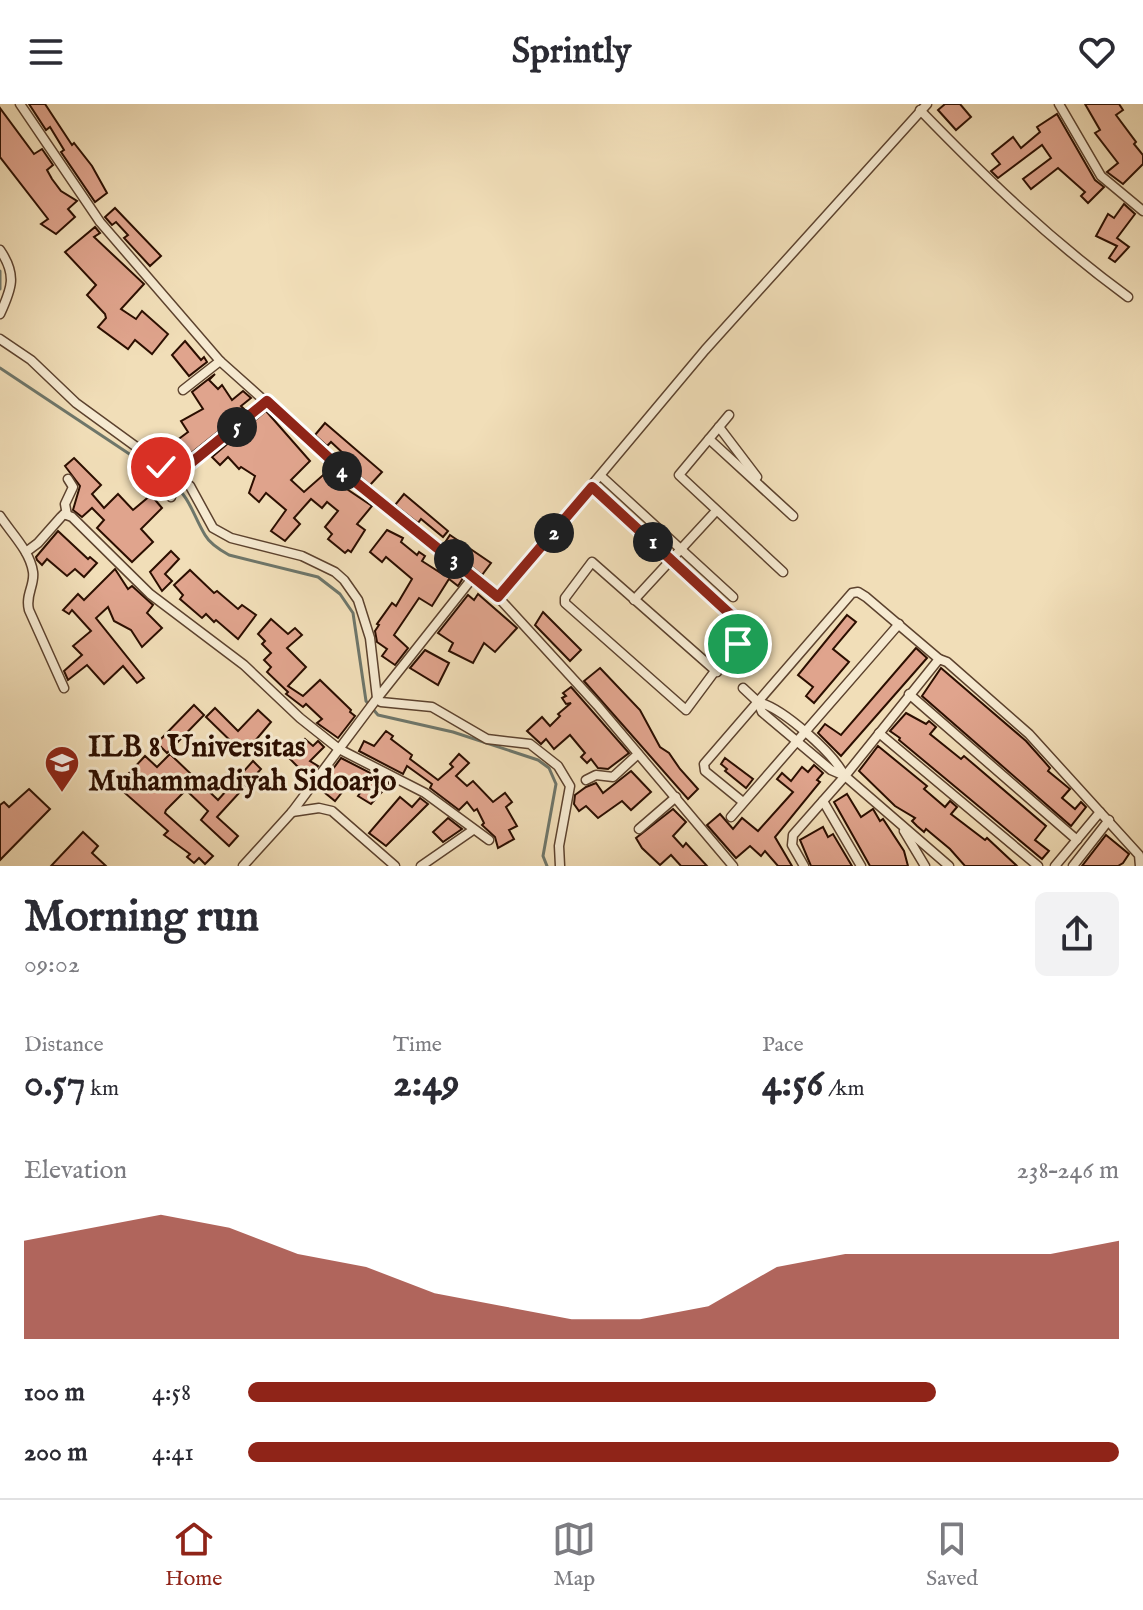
<!DOCTYPE html>
<meta charset="utf-8">
<style>
body{margin:0;font-family:"IM FELL English",serif;background:#f2f2f3;color:#2b2b33;height:100vh;display:flex;flex-direction:column;font-size:30px;white-space:nowrap}
*{box-sizing:border-box;margin:0}
p{font-size:26px;color:#7c7c81}
.icon{flex:none;width:44px;height:44px;fill:none;stroke:currentColor;stroke-width:2;stroke-linecap:round;stroke-linejoin:round}
.map{position:relative;height:762px;overflow:hidden}
.sheet{display:flex;flex-direction:column;background:#fff;flex:1}
.sheet>*{flex:none}
.pin{position:absolute;display:grid;place-items:center;width:68px;height:68px;color:#fff;margin:-34px;border:4px solid #fff;border-radius:50%;box-shadow:0 2px 8px #0007}
.km{position:absolute;width:40px;height:40px;margin:-20px;border-radius:50%;background:#222;color:#fff;font-size:22px;line-height:40px;text-align:center}
.round{display:grid;place-items:center;flex:none;width:84px;height:84px;border-radius:12px;background:#f2f2f3}
.headline{display:flex;align-items:center;justify-content:space-between;height:136px;padding:0 24px}
h1{font-size:44px;font-weight:800;line-height:60px}
.stats{display:grid;grid-template-columns:repeat(3,1fr);gap:12px;height:136px;padding:8px 24px}
.stats div{display:grid;align-content:center}
.stats b{font-size:40px;font-weight:800}
.stats small{font-size:22px;font-weight:400}
.stats p{font-size:22px}
.chart{height:224px;padding:16px 24px}
.chart p{display:flex;justify-content:space-between}
.chart svg{width:100%;height:144px;margin-top:8px;fill:#8f2418;opacity:.7}
ul{padding:0 24px;list-style:none;font-size:26px}
li{display:grid;grid-template-columns:128px 96px 1fr;align-items:center;height:60px}
li i{height:20px;border-radius:10px;background:#8f2418}
header{display:flex;justify-content:space-between;align-items:center;height:104px;padding:0 24px;background:#fff;font-size:36px;font-weight:800}
.dock{display:flex;justify-content:space-around;align-items:center;height:112px;border-top:2px solid #e1e1e2;background:#fff;font-size:22px;color:#7c7c81}
.dock a{display:grid;justify-items:center;gap:4px}
.dock .current{color:#8f2418}
.map>svg:first-child{display:block}
.lines{fill:none;stroke-linecap:round;stroke-linejoin:round}
.stream{stroke:#6e766a;stroke-width:3}
.building{fill:#e0a48d;stroke:#2b0e00;stroke-width:2}
.minor-casing{stroke:#5c422e;stroke-width:11}
.minor{stroke:#f6ead1;stroke-width:8}
.route-casing{stroke:#fff;stroke-width:16}
.route{stroke:#8f2418;stroke-width:10}
.labels{text-anchor:middle;stroke-width:6;stroke-linejoin:round;paint-order:stroke}
.poi-label{font-size:30px;font-weight:bold;fill:#2b0e00;stroke:#f6ead1;text-anchor:start}
</style>
<header><svg class="icon" aria-label="menu" viewBox="0 0 24 24"><path d="M4 6h16M4 12h16M4 18h16"/></svg>Sprintly<svg class="icon" aria-label="heart" viewBox="0 0 24 24"><path d="M12 20l-8-8c-3-5 5-10 8-4 3-6 11-1 8 4z"/></svg></header>
<div class="map">
<svg width="1143" height="762" viewBox="0 0 1143 762">
<rect width="100%" height="100%" fill="#f1deb8"/>
<filter id="stains"><feTurbulence type="fractalNoise" baseFrequency=".0025" numOctaves="4"/><feColorMatrix values="0 0 0 0 .2 0 0 0 0 .09 0 0 0 0 .02 0 0 0 .5 -.17"/></filter>
<radialGradient id="worn" r=".72"><stop offset=".6" stop-color="#630" stop-opacity="0"/><stop offset="1" stop-color="#630" stop-opacity=".3"/></radialGradient>
<g class="lines">
<g class="stream">
<polyline points="0,167 0,185"/>
<polyline points="0,264 167,375"/>
<path d="M171,378C190,393 193,411 205,431C210,440 220,446 229,451L318,473L340,490L353,509L366,597L378,611L453,628L538,656L549,664L556,680L543,752L547,762"/>
</g>
</g>
<g class="building">
<polygon points="29,0 45,0 72,41 74,39 92,62 107,89 95,98 61,48 64,46 50,23 46,26"/>
<polygon points="945,0 960,0 971,13 956,26 938,6"/>
<polygon points="1085,0 1119,0 1123,6 1116,11 1136,38 1134,40 1143,51 1143,60 1123,80 1107,68 1118,59 1095,29 1100,26"/>
<polygon points="0,4 34,50 42,45 53,61 47,66 52,75 61,87 77,97 68,105 75,113 56,130 41,120 48,115 0,53"/>
<polygon points="1057,10 1095,76 1104,83 1088,99 1081,92 1085,88 1058,64 1031,85 1023,75 1051,54 1042,41 998,74 991,67 1000,60 992,50 1013,33 1021,44 1040,28 1037,23"/>
<polygon points="1124,100 1135,110 1117,134 1129,143 1115,158 1109,154 1117,142 1096,132 1108,110 1114,114"/>
<polygon points="115,104 161,152 150,162 124,134 128,131 116,118 112,121 105,113"/>
<polygon points="95,123 100,129 94,133 144,180 121,205 136,215 142,207 168,230 152,250 135,236 128,245 98,223 106,214 105,210 87,191 96,181 65,148"/>
<polygon points="185,237 201,256 204,253 207,258 189,272 172,251"/>
<polygon points="215,270 209,276 218,285 222,281 232,296 243,287 251,294 241,302 244,305 235,314 175,362 160,349 188,328 181,317 203,305 192,288"/>
<polygon points="266,307 310,357 291,376 304,388 330,365 336,370 332,375 372,402 357,420 365,426 351,448 348,446 345,449 328,435 332,430 325,423 338,407 327,398 322,404 311,395 294,414 300,420 285,437 271,427 286,406 266,389 259,398 249,389 255,372 241,363 239,365 228,353 220,361 212,353"/>
<polygon points="325,319 382,368 370,381 340,355 344,350 331,338 327,342 315,331"/>
<polygon points="74,354 101,381 92,390 104,404 118,390 133,406 151,391 162,404 141,425 153,438 132,458 97,424 104,416 92,404 82,413 73,406 80,382 65,362"/>
<polygon points="404,390 448,427 443,433 421,415 418,419 395,401"/>
<polygon points="387,426 403,434 401,438 417,451 419,448 425,452 422,457 444,471 448,464 463,474 458,482 449,475 432,502 419,494 394,531 408,544 395,561 382,552 387,545 377,538 375,527 379,521 377,520 392,499 396,502 412,475 386,453 382,458 370,448"/>
<polygon points="58,427 88,455 90,453 97,459 84,473 75,465 67,472 47,455 42,461 37,456 36,453"/>
<polygon points="450,431 491,459 482,471 444,440"/>
<polygon points="171,447 179,455 165,470 172,477 162,487 150,468"/>
<polygon points="115,465 128,485 132,482 153,501 147,509 162,524 142,543 131,526 114,517 108,503 96,514 144,574 137,579 123,562 104,580 87,561 68,576 64,567 82,551 73,542 91,527 72,506 69,510 63,506 78,490 84,496"/>
<polygon points="190,466 214,489 217,487 238,505 242,501 256,511 238,535 216,516 214,518 206,510 202,514 180,495 183,491 174,481"/>
<polygon points="478,490 517,524 495,548 484,539 473,559 449,547 453,539 438,529 468,491 474,496"/>
<polygon points="543,508 581,546 570,557 535,521"/>
<polygon points="847,511 856,518 833,545 849,558 814,599 806,592 813,583 798,571"/>
<polygon points="271,515 288,530 295,524 302,531 287,544 306,563 288,582 303,592 320,576 351,606 350,608 355,612 338,634 317,619 322,615 306,600 303,603 286,590 288,588 267,568 271,563 264,556 271,549 262,540 265,537 258,530"/>
<polygon points="916,544 927,554 841,652 818,629 825,620 841,631"/>
<polygon points="425,546 449,559 438,581 410,564"/>
<polygon points="600,564 640,606 660,643 669,649 680,665 698,685 688,695 584,577"/>
<polygon points="941,564 1026,637 1050,664 1048,667 1070,685 1062,694 1075,705 1081,698 1086,703 1071,722 922,592"/>
<polygon points="571,583 629,649 608,665 598,664 591,655 587,659 581,653 585,649 570,631 554,645 546,635 541,640 527,627 542,613 550,622 560,612 558,610 571,599 566,600 562,594 566,592 563,589"/>
<polygon points="194,601 204,611 167,649 157,639"/>
<polygon points="215,604 238,627 258,606 271,618 244,650 206,613"/>
<polygon points="906,609 926,620 929,617 936,623 930,630 961,655 964,652 1046,722 1035,736 1049,747 1042,755 899,636 900,634 890,627"/>
<polygon points="386,627 393,632 391,635 412,651 410,655 438,676 453,663 450,660 459,650 469,659 456,672 467,682 473,677 493,698 505,689 512,698 506,703 517,722 509,726 514,735 498,744 495,733 482,721 484,719 477,705 474,707 467,698 459,706 430,684 432,680 407,662 403,670 359,647 364,637 374,642"/>
<polygon points="305,635 313,642 318,637 324,643 310,657 318,662 312,669 304,663 301,666 290,655"/>
<polygon points="878,642 927,682 924,685 945,703 950,697 957,703 951,710 985,736 987,734 1017,762 965,762 950,745 926,725 924,728 917,722 912,717 915,714 895,702 859,667"/>
<polygon points="170,650 218,696 253,657 261,665 217,713 238,732 229,742 201,716 208,707 186,686 166,706 165,709 213,752 205,760 199,754 194,759 187,753 190,750 164,731 168,727 117,682 145,652 157,663"/>
<polygon points="341,654 390,679 371,700 358,692 363,685 351,677 335,697 319,684"/>
<polygon points="725,654 753,675 746,684 725,667 727,665 721,660"/>
<polygon points="814,661 823,669 817,676 820,678 775,733 792,762 778,762 765,747 761,752 750,742 736,754 707,721 720,710 733,725 742,714 758,727 793,688 777,675 782,669 791,677 802,663 808,668"/>
<polygon points="631,667 651,688 631,706 622,697 598,714 586,702 579,707 574,700 575,691 586,683 596,679 603,689"/>
<polygon points="29,685 50,705 0,756 0,701 4,698 9,703"/>
<polygon points="847,690 861,713 873,705 880,717 883,715 904,747 908,762 870,762 834,698"/>
<polygon points="400,693 412,703 420,694 428,700 386,742 369,729"/>
<polygon points="673,705 686,718 673,732 683,743 686,739 707,762 681,762 671,751 660,761 642,744 636,734"/>
<polygon points="448,714 462,725 443,738 433,728"/>
<polygon points="823,723 828,733 833,730 852,762 811,762 800,736"/>
<polygon points="83,728 98,742 92,749 106,762 51,762"/>
<polygon points="1106,731 1129,750 1123,759 1118,762 1082,762"/>
</g>
<g class="lines">
<defs>
<g id="minor">
<polyline points="20,0 100,118 220,257 353,376 498,493 597,601 733,762"/>
<polyline points="1059,0 1101,72 1143,107"/>
<path d="M920,6C988,76 1049,135 1128,193"/>
<path d="M0,146C17,171 12,184 0,210"/>
<polyline points="0,235 31,256 76,299 190,382 213,424 231,434 302,452 335,468 344,476 358,496 370,534 377,594 381,598 432,603 487,635 530,640 558,662 570,682 559,742 560,762"/>
<polyline points="183,286 220,257"/>
<polyline points="729,311 679,371 783,468"/>
<polyline points="719,323 757,373"/>
<polyline points="709,335 793,412"/>
<polyline points="601,372 733,493"/>
<polyline points="592,383 724,503 743,522 744,528 686,606 565,499 565,494 592,458 717,568"/>
<polyline points="171,393 165,385 167,379 267,297"/>
<polyline points="67,411 65,400 73,383 68,375"/>
<path d="M0,412C11,429 30,447 33,468C35,481 25,491 29,506L64,584"/>
<polyline points="26,448 38,439 61,413 64,410 72,413 150,490 244,561 300,614 339,645 425,689 489,736"/>
<polyline points="498,493 705,246 927,0"/>
<polyline points="634,496 716,407"/>
<polyline points="743,584 758,598 762,608 831,666 845,672 949,762"/>
<polyline points="909,590 1077,736"/>
<path d="M758,598C783,604 833,649 844,671"/>
<polyline points="879,629 1038,762"/>
<polyline points="586,676 596,671 613,673 638,650"/>
<polyline points="823,697 861,762"/>
<polyline points="743,698 705,667 704,660 852,489 858,488 866,493 939,555"/>
<polyline points="292,708 319,704 332,707 395,762"/>
<polyline points="731,713 899,520"/>
<polyline points="639,725 676,693"/>
<polyline points="904,727 925,762"/>
<polyline points="243,762 292,708 375,597 474,472"/>
<polyline points="421,762 473,726"/>
<polyline points="804,762 792,741 793,731 845,672 939,555 947,558 1029,630 1139,751 1140,762"/>
<polyline points="1055,762 1100,708"/>
<polyline points="1073,762 1109,716"/>
</g>
</defs>
<use href="#minor" class="minor-casing"/>
<use href="#minor" class="minor"/>
</g>
<g class="lines">
<defs>
<polyline id="route" points="161,363 176,371 267,297 353,376 498,493 592,383 743,522 744,528 738,540"/>
</defs>
<use href="#route" class="route-casing"/>
<use href="#route" class="route"/>
</g>
<defs>
<symbol id="university-pin" viewBox="-11 -11 22 30"><path d="M0 17L-7.5 6A9.5 9.5 0 1 1 7.5 6Z" fill="#8f2418" stroke="#f6ead1"/><path d="M0-5L7-2L0 1L-7-2ZM-4 1L0 2.5L4 1V4Q0 6-4 4Z" fill="#fff"/></symbol>
</defs>
<g fill-rule="evenodd">
<use href="#university-pin" x="42" y="639" width="40" height="54"/>
</g>
<g class="labels">
<g class="poi-label">
<text x="88" y="652">ILB 8 Universitas<tspan x="88" dy="34">Muhammadiyah Sidoarjo</tspan></text>
</g>
</g>
<rect width="100%" height="100%" filter="url(#stains)"/>
<rect width="100%" height="100%" fill="url(#worn)"/>
</svg>
<div class="pin" style="left:738px;top:540px;background:#1e9e55"><svg class="icon" aria-label="arrive" viewBox="0 0 24 24"><path d="M6 21V4h12l-3 4 3 4H6"/></svg></div>
<div class="pin" style="left:161px;top:363px;background:#d93025"><svg class="icon" aria-label="check" viewBox="0 0 24 24"><path d="M5 12l5 5 9-10"/></svg></div>
<b class="km" style="left:653px;top:438px">1</b>
<b class="km" style="left:554px;top:429px">2</b>
<b class="km" style="left:454px;top:455px">3</b>
<b class="km" style="left:342px;top:367px">4</b>
<b class="km" style="left:237px;top:323px">5</b>
</div>
<section class="sheet">
<div class="headline"><div><h1>Morning run</h1><p>09:02</p></div><a class="round"><svg class="icon" aria-label="share" viewBox="0 0 24 24"><path d="M12 15V3M7 8l5-5 5 5M5 13v7h14v-7"/></svg></a></div>
<div class="stats">
<div><p>Distance</p><b>0.57<small> km</small></b></div>
<div><p>Time</p><b>2:49</b></div>
<div><p>Pace</p><b>4:56<small> /km</small></b></div>
</div>
<div class="chart"><p><span>Elevation</span>238–246 m</p>
<svg viewBox="0 0 160 44" preserveAspectRatio="none"><path d="M0 44V14L10 10L20 6L30 10L40 18L50 22L60 30L70 34L80 38L90 38L100 34L110 22L120 18L130 18L140 18L150 18L160 14V44z"/></svg>
</div>
<ul>
<li><b>100 m</b>4:58<i style="width:79%"></i></li>
<li><b>200 m</b>4:41<i style="width:100%"></i></li>
</ul>
</section>
<nav class="dock">
<a class="current"><svg class="icon" aria-label="home" viewBox="0 0 24 24"><path d="M3 11l9-7 9 7M6 9v11h12V9"/></svg>Home</a>
<a><svg class="icon" aria-label="map" viewBox="0 0 24 24"><path d="M3 6l6-2 6 2 6-2v14l-6 2-6-2-6 2zM9 4v14M15 6v14"/></svg>Map</a>
<a><svg class="icon" aria-label="saved" viewBox="0 0 24 24"><path d="M7 4h10v16l-5-4-5 4z"/></svg>Saved</a>
</nav>
